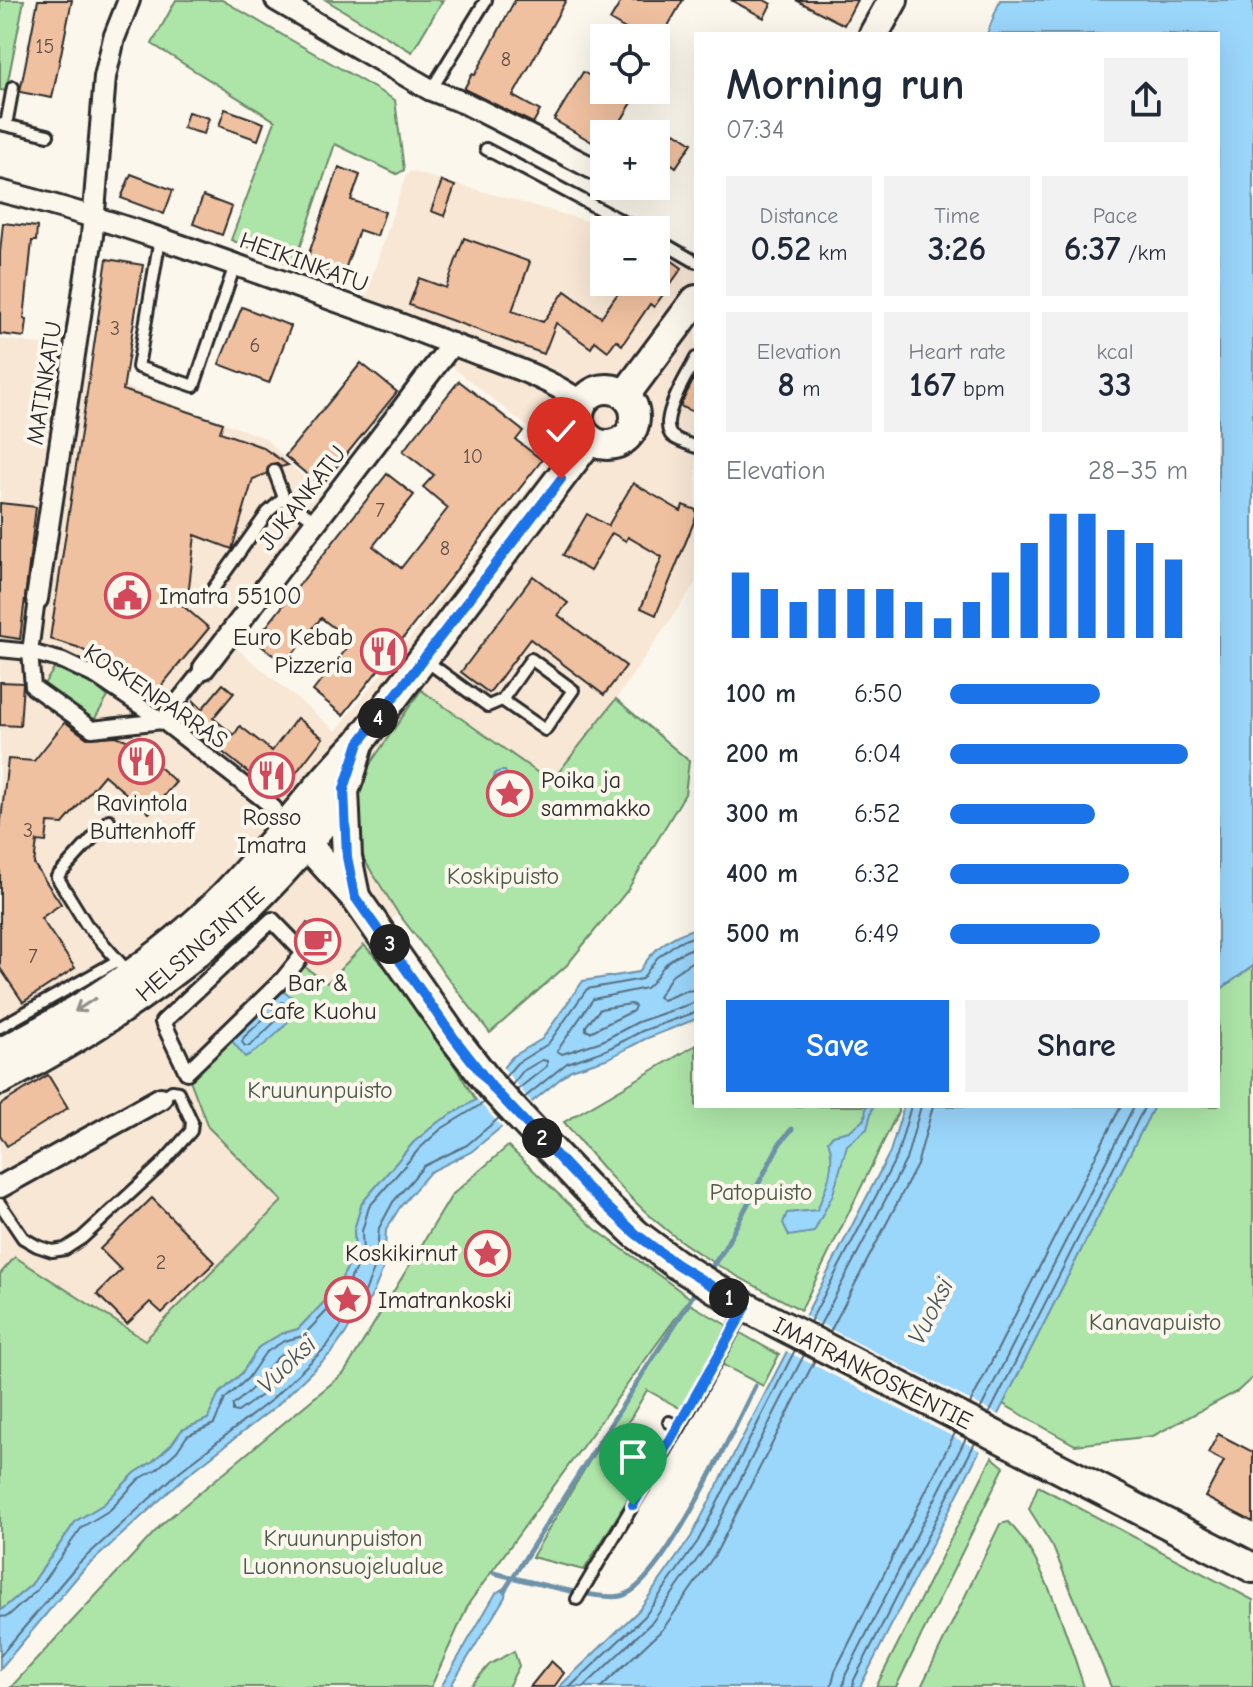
<!DOCTYPE html>
<meta charset="utf-8">
<style>
body{margin:0;font-family:"Comic Neue",sans-serif;background:#f2f2f3;color:#1f2937;height:100vh;display:flex;flex-direction:column;font-size:30px;white-space:nowrap}
*{box-sizing:border-box;margin:0}
p{font-size:26px;color:#747a83}
.icon{flex:none;width:44px;height:44px;fill:none;stroke:currentColor;stroke-width:2;stroke-linecap:round;stroke-linejoin:round}
.map{position:relative;flex:1;overflow:hidden}
.sheet{position:absolute;left:694px;top:32px;width:526px;height:1076px;display:flex;flex-direction:column;background:#fff;border-radius:0px;box-shadow:0 8px 32px #0002}
.sheet>*{flex:none}
.controls{position:absolute;left:590px;top:24px;display:grid;gap:16px}
.controls a{display:grid;place-items:center;width:80px;height:80px;border-radius:0px;background:#fff;box-shadow:0 8px 32px #0002;font-size:40px}
.pin{position:absolute;display:grid;place-items:center;width:68px;height:68px;color:#fff;margin:-82px -34px;border-radius:50% 50% 50% 0;rotate:-45deg;box-shadow:0 0 8px #0007}
.pin .icon{rotate:45deg}
.km{position:absolute;width:40px;height:40px;margin:-20px;border-radius:50%;background:#222;color:#fff;font-size:22px;line-height:40px;text-align:center}
.round{display:grid;place-items:center;flex:none;width:84px;height:84px;border-radius:0px;background:#f2f2f3}
.summary{display:flex;align-items:center;justify-content:space-between;height:136px;padding:0 32px}
h1{font-size:44px;font-weight:700;line-height:60px}
.metrics{display:grid;grid-template-columns:repeat(3,1fr);gap:12px;height:136px;padding:8px 32px}
.metrics div{display:grid;align-content:center;border-radius:0px;background:#f2f2f3;text-align:center}
.metrics b{font-size:34px;font-weight:700}
.metrics small{font-size:22px;font-weight:400}
.metrics p{font-size:22px}
.chart{height:224px;padding:16px 32px}
.chart p{display:flex;justify-content:space-between}
.chart svg{width:100%;height:144px;margin-top:8px;stroke:#1a73e8;stroke-width:6}
.primary-button{display:flex;gap:16px;margin-top:auto;padding:16px 32px}
.primary-button a{flex:1;height:92px;border-radius:0px;background:#1a73e8;color:#fff;font-size:32px;font-weight:700;line-height:92px;text-align:center}
.primary-button a+a{background:#f2f2f3;color:#1f2937}
ul{padding:0 32px;list-style:none;font-size:26px}
li{display:grid;grid-template-columns:128px 96px 1fr;align-items:center;height:60px}
li i{height:20px;border-radius:10px;background:#1a73e8}
.map>svg:first-child{display:block}
.built{fill:#f8e7d5}
.green{fill:#ade5a8;stroke:#6c886a;stroke-width:2}
.water{fill:#9bd6fb;stroke:#6e92a8;stroke-width:2}
.pier{fill:#fbf7ec}
.lines{fill:none;stroke-linecap:round;stroke-linejoin:round}
.shore{stroke:#586f7e;stroke-width:2}
.stream{stroke:#6e92a8;stroke-width:5}
.building{fill:#f0c1a0;stroke:#2b2b2b;stroke-width:2}
.service-casing{stroke:#2b2b2b;stroke-width:16}
.pedestrian-casing{stroke:#2b2b2b;stroke-width:20}
.minor-casing{stroke:#2b2b2b;stroke-width:26}
.secondary-casing{stroke:#2b2b2b;stroke-width:34}
.service{stroke:#fbf7ec;stroke-width:10}
.pedestrian{stroke:#fbf7ec;stroke-width:14}
.minor{stroke:#fbf7ec;stroke-width:20}
.secondary{stroke:#fbf7ec;stroke-width:28}
.oneway{stroke:#93918c}
.route-casing{stroke:#fff;stroke-width:16}
.route{stroke:#1a73e8;stroke-width:10}
.labels{text-anchor:middle;stroke-width:8;stroke-linejoin:round;paint-order:stroke}
.number-label{font-size:20px;fill:#5c5048}
.street-label{font-size:24px;fill:#2b2b2b;stroke:#fbf7ec}
.poi-label{font-size:24px;fill:#2b2b2b;stroke:#fbf7ec;text-anchor:start}
.park-label{font-size:24px;fill:#4c5a4a;stroke:#fbf7ec}
.water-label{font-size:26px;font-style:italic;fill:#47565f;stroke:#fbf7ec}
</style>
<div class="map">
<svg width="1253" height="1687" viewBox="0 0 1253 1687">
<rect width="100%" height="100%" fill="#fbf7ec"/>
<filter id="ink" filterUnits="userSpaceOnUse"><feTurbulence type="fractalNoise" baseFrequency=".0125" numOctaves="2"/><feDisplacementMap in="SourceGraphic" scale="16" xChannelSelector="R" yChannelSelector="G"/><feConvolveMatrix kernelMatrix="1 2 1 2 8 2 1 2 1" color-interpolation-filters="sRGB"/></filter>
<g filter="url(#ink)">
<polygon class="built" points="410,171 619,230 604,230 604,282 656,282 656,241 696,252 696,582 616,699 552,782 421,690 358,850 398,913 327,983 299,962 208,1127 283,1201 144,1341 15,1257 0,1274 0,339 62,347 78,369 265,438 322,496 217,632 336,731 558,451 365,297 405,178"/>
<g class="green">
<polygon points="0,0 24,0 6,91 0,90"/>
<polygon points="176,0 222,0 395,100 404,170 397,174 335,144 294,266 231,240 275,121 152,44"/>
<polygon points="326,0 443,0 412,52"/>
<polygon points="56,666 91,682 108,697 92,723 42,687"/>
<polygon points="421,690 551,782 616,699 689,761 685,794 627,891 567,965 490,1033 398,913 358,850 359,780"/>
<polygon points="364,945 408,992 476,1100 437,1123 413,1143 362,1203 354,1230 355,1252 336,1290 298,1329 281,1334 259,1347 242,1373 218,1395 208,1419 182,1430 171,1445 152,1462 135,1473 104,1504 76,1521 31,1585 0,1611 0,1274 15,1257 145,1340 282,1201 208,1127 187,1072 298,962 327,983"/>
<polygon points="1253,966 1253,1377 1238,1391 1153,1436 1075,1445 1003,1404 1154,1106 1218,1106 1218,991"/>
<path d="M696,1045V1106H898V1112L801,1310C752,1284 699,1259 657,1222C622,1192 593,1157 564,1122Z"/>
<polygon points="508,1146 595,1229 690,1298 469,1603 431,1687 11,1687 163,1523 344,1373 452,1195"/>
<polygon points="690,1304 779,1355 763,1386 712,1359 683,1410 647,1390 626,1426 661,1446 584,1570 532,1557 617,1415"/>
<polygon points="992,1457 1004,1467 896,1687 876,1687"/>
<polygon points="1038,1486 1253,1600 1253,1687 1111,1687 1053,1547 1029,1509"/>
<path d="M1008,1522C1044,1556 1068,1639 1084,1687H921L1000,1524Z"/>
<polygon points="514,1651 519,1666 508,1687 470,1687 489,1665"/>
</g>
<g class="water">
<polygon points="1000,0 1253,0 1253,966 1218,991 1218,34 987,34"/>
<path d="M500,771H505L508,777L507,782L512,796L501,809L497,810L494,806C498,793 491,782 495,773Z"/>
<path d="M696,928V1019L645,1039L609,1058L571,1070L471,1152L430,1172L400,1207L386,1230L384,1266L372,1296L333,1351L275,1407L185,1477L83,1570L0,1669V1611L31,1585L76,1521L104,1504L135,1473L152,1462L171,1445L182,1430L208,1419L218,1395L242,1373L259,1347L281,1334L298,1329L336,1290L355,1252L354,1230L362,1203L413,1143L437,1123L476,1100L512,1057L542,1039L583,981L639,972C653,948 670,936 696,928Z"/>
<path d="M282,991L292,997L298,1007C288,1025 264,1048 245,1057L232,1041L237,1032Z"/>
<path d="M866,1106H873L867,1129L847,1145L833,1194L814,1232L789,1236L783,1223L787,1213L817,1210C826,1189 837,1163 828,1141L833,1135L849,1131L865,1119Z"/>
<polygon points="904,1106 1154,1106 860,1687 559,1687 639,1610 691,1537 890,1152"/>
<polygon points="506,1587 505,1597 450,1687 441,1687 496,1593"/>
</g>
<g class="pier">
<polygon points="500,1064 534,1105 504,1130 474,1096"/>
<polygon points="801,1314 1001,1416 983,1452 782,1349"/>
</g>
<g class="lines">
<g class="shore">
<path d="M696,947C684,951 671,957 663,967C657,975 654,982 646,988L593,999L557,1051L562,1054L602,1041L638,1022L696,1002"/>
<polyline points="696,959 673,974 658,997 663,1000 685,991 696,990"/>
<polygon points="282,1002 287,1005 287,1010 250,1046 245,1046 242,1042 244,1037"/>
<polygon points="631,1004 635,1006 633,1011 590,1032 586,1030 586,1026 600,1009"/>
<polyline points="505,1077 517,1063 548,1044 587,989 642,979 657,958 678,942 696,936"/>
<polyline points="512,1085 523,1071 542,1060 547,1061 547,1066 517,1090"/>
<polyline points="524,1098 567,1063 606,1050 642,1031 696,1012"/>
<polyline points="810,1322 897,1156 911,1106"/>
<polyline points="819,1327 906,1160 921,1106"/>
<polyline points="830,1332 917,1165 933,1106"/>
<path d="M301,1347L305,1349V1353L264,1393L238,1412L233,1411V1405C241,1398 251,1391 257,1383C273,1363 274,1354 301,1347Z"/>
<polyline points="970,1404 1121,1106"/>
<polyline points="980,1410 1134,1106"/>
<polyline points="989,1414 1145,1106"/>
<polyline points="0,1617 8,1616 37,1590 82,1527 110,1510 139,1479 157,1469 177,1451 187,1436 214,1424 225,1399 248,1378 265,1353 284,1341 303,1336 343,1294 363,1254 362,1231 369,1207 419,1149 441,1129 485,1102"/>
<polyline points="0,1656 78,1564 180,1471 270,1401 327,1346 365,1292 376,1264 379,1228 393,1202 424,1166 467,1145 499,1118"/>
<polyline points="570,1687 645,1616 698,1541 795,1350"/>
<polyline points="584,1687 653,1621 706,1547 804,1355"/>
<polyline points="601,1687 663,1629 716,1553 815,1360"/>
<polyline points="831,1687 835,1671 955,1433"/>
<polyline points="843,1687 845,1676 966,1438"/>
<polyline points="853,1687 854,1680 975,1443"/>
</g>
<g class="stream">
<polyline points="707,1274 723,1251 780,1143 792,1129"/>
<path d="M494,1573C521,1579 599,1601 621,1596C661,1588 735,1426 755,1386"/>
<polyline points="504,1591 697,1289"/>
</g>
</g>
<g class="building">
<polygon points="38,0 72,0 52,98 20,92"/>
<polygon points="515,0 566,0 513,96 540,111 533,123 464,89 472,74 475,75"/>
<polygon points="622,0 683,0 661,38 641,38 610,20"/>
<polygon points="731,0 764,0 771,4 764,18"/>
<polygon points="796,0 857,0 844,25"/>
<polygon points="583,72 604,84 604,90 614,90 633,101 613,134 604,134 604,149 554,120"/>
<polygon points="225,109 264,123 258,140 219,126"/>
<polygon points="188,112 209,118 204,134 183,128"/>
<polygon points="675,132 692,143 676,167 659,155"/>
<polygon points="339,167 360,175 351,200 385,212 377,236 359,230 343,275 316,269 317,266 306,262"/>
<polygon points="131,174 173,190 164,214 121,198"/>
<polygon points="442,181 455,186 444,216 431,211"/>
<polygon points="203,196 232,207 222,235 193,224"/>
<polygon points="3,223 37,227 36,241 32,241 24,319 27,320 25,337 0,334 0,253"/>
<polygon points="464,238 530,262 512,311 543,322 565,291 601,317 626,282 656,282 656,249 682,268 654,307 650,304 622,345 616,340 608,351 595,341 591,348 556,323 544,354 409,305 419,278 446,288"/>
<polygon points="107,259 143,265 123,390 223,423 220,432 262,447 288,465 281,467 276,463 271,464 266,474 253,479 232,549 195,535 188,596 182,605 209,628 153,696 103,660 77,647 50,639"/>
<polygon points="242,307 291,326 269,383 219,364"/>
<polygon points="361,363 397,392 321,486 285,456"/>
<polygon points="696,375 696,413 680,406"/>
<polygon points="459,381 523,431 516,440 542,460 343,715 313,691 352,642 321,618 285,664 255,641 387,474 414,495 373,546 401,568 448,508 423,487 434,475 403,451"/>
<polygon points="633,483 681,511 683,505 696,510 696,517 656,615 641,608 662,557 628,537 626,541 612,533 590,571 563,555 587,514 608,526"/>
<polygon points="0,503 36,507 20,639 0,636"/>
<polygon points="533,576 568,603 558,615 626,666 604,695 530,639 489,693 461,672"/>
<polygon points="0,682 23,683 20,726 0,725"/>
<polygon points="223,684 234,693 213,718 234,735 240,726 272,751 297,718 323,738 278,796 206,739 204,741 198,736 194,701 202,709"/>
<polygon points="65,722 87,738 116,736 129,741 176,782 149,813 104,775 63,824 48,823 46,842 37,841 34,864 61,904 41,918 75,968 23,1002 0,968 0,829 8,759 34,761"/>
<polygon points="307,923 338,942 328,958 313,949 300,934"/>
<polygon points="48,1075 68,1108 7,1146 0,1135 0,1105"/>
<polygon points="152,1198 215,1262 162,1313 150,1302 127,1324 97,1294 121,1270 100,1249"/>
<polygon points="1218,1434 1253,1452 1253,1522 1205,1497 1224,1461 1208,1453"/>
<polygon points="551,1661 564,1673 554,1687 530,1687"/>
</g>
<g class="lines">
<defs>
<g id="service">
<polyline points="431,90 486,0"/>
<polyline points="0,124 48,135"/>
<polyline points="6,125 13,87"/>
<polyline points="486,149 639,230"/>
<polyline points="160,238 138,367 194,386 235,265"/>
<polyline points="656,239 696,262"/>
<path d="M696,358C688,374 657,421 672,436C678,441 689,444 696,447"/>
<polyline points="274,471 284,498 316,522"/>
<polyline points="209,595 268,512 284,498"/>
<polyline points="425,660 488,706 502,700 545,730 573,690 531,659 502,700"/>
<polyline points="109,820 57,877 86,924 129,973"/>
<polyline points="0,1027 117,961"/>
<polyline points="0,1204 23,1238 37,1246 52,1251 65,1249 82,1238 160,1166 191,1131 192,1122 178,1092 172,1091 161,1098"/>
<polyline points="669,1422 679,1428"/>
<polyline points="577,1599 679,1428 745,1309"/>
</g>
<g id="pedestrian">
<polyline points="37,599 30,652 33,687 92,729 162,721 204,668"/>
<polyline points="0,649 30,652 63,661 97,677 162,721 274,808"/>
<polygon points="272,920 304,953 283,979 187,1072 163,1022"/>
</g>
<g id="minor">
<polyline points="276,0 431,90 467,104 596,170"/>
<path d="M0,191C128,223 251,271 376,315C408,327 440,340 473,352C511,366 550,379 583,403"/>
<polyline points="37,599 92,236 105,77 114,38 129,0"/>
<polyline points="204,668 452,344"/>
<polyline points="0,1187 161,1098"/>
</g>
<g id="secondary">
<polyline points="874,34 893,0"/>
<circle cx="607" cy="417" r="28"/>
<polyline points="625,395 696,300"/>
<polyline points="344,789 347,857 355,896"/>
<polyline points="289,825 355,897 454,1038 492,1087 587,1188 636,1234 676,1264 746,1307 1253,1568"/>
<path d="M0,1053C82,1010 160,962 225,895C273,846 311,790 359,743L590,439"/>
<path d="M0,1080C110,1023 209,955 291,862C309,842 334,812 345,788C351,775 354,761 358,747"/>
</g>
</defs>
<use href="#service" class="service-casing"/>
<use href="#pedestrian" class="pedestrian-casing"/>
<use href="#minor" class="minor-casing"/>
<use href="#secondary" class="secondary-casing"/>
<use href="#service" class="service"/>
<use href="#pedestrian" class="pedestrian"/>
<use href="#minor" class="minor"/>
<use href="#secondary" class="secondary"/>
</g>
<defs><path id="oneway-shaft" d="M-6 0H5M1.5-3L5.5 0L1.5 3" fill="none" stroke-width="1.6" stroke-linecap="round" stroke-linejoin="round" transform="scale(2)"/></defs>
<use class="oneway" href="#oneway-shaft" transform="translate(85 1005) rotate(147)"/>
</g>
<g class="lines" filter="url(#ink)">
<defs>
<polyline id="route" points="561,479 359,743 344,789 347,857 355,897 454,1038 492,1087 587,1188 636,1234 676,1264 746,1307 633,1505"/>
</defs>
<use href="#route" class="route-casing"/>
<use href="#route" class="route"/>
</g>
<defs>
<symbol id="civic-ring" viewBox="-11 -11 22 22"><circle r="9.5" fill="#fbf7ec" stroke="#d1495b" stroke-width="1.5"/><path d="M-.6-6.5H3V-4.5H.6V-3L4-1V1h2V6H-6V1h2V-1L-.6-3ZM-1.2 2.5V6h2.4V2.5Z" fill="#d1495b"/></symbol>
<symbol id="restaurant-ring" viewBox="-11 -11 22 22"><circle r="9.5" fill="#fbf7ec" stroke="#d1495b" stroke-width="1.5"/><path d="M-5-6h1v4h1v-4h1v4h1v-4h1v5L-1.5 .5V6h-2V.5L-5-1ZM5-6V6H3V1.5H1.5Q1.5-4 5-6Z" fill="#d1495b"/></symbol>
<symbol id="sight-ring" viewBox="-11 -11 22 22"><circle r="9.5" fill="#fbf7ec" stroke="#d1495b" stroke-width="1.5"/><path d="M0-6L1.8-2.2L6-1.7L2.9 1.2L3.7 5.4L0 3.3L-3.7 5.4L-2.9 1.2L-6-1.7L-1.8-2.2Z" fill="#d1495b"/></symbol>
<symbol id="cafe-ring" viewBox="-11 -11 22 22"><circle r="9.5" fill="#fbf7ec" stroke="#d1495b" stroke-width="1.5"/><path d="M-5.5-4.5H6V0H3Q3 3.5 0 3.5H-2.5Q-5.5 3.5-5.5 0ZM3-3.2v2h1.7v-2ZM-6 4.5H4V6H-6Z" fill="#d1495b"/></symbol>
</defs>
<g fill-rule="evenodd">
<use href="#civic-ring" x="102" y="570" width="51" height="51"/>
<use href="#restaurant-ring" x="358" y="626" width="51" height="51"/>
<use href="#restaurant-ring" x="116" y="736" width="51" height="51"/>
<use href="#restaurant-ring" x="246" y="750" width="51" height="51"/>
<use href="#sight-ring" x="484" y="768" width="51" height="51"/>
<use href="#cafe-ring" x="292" y="916" width="51" height="51"/>
<use href="#sight-ring" x="462" y="1228" width="51" height="51"/>
<use href="#sight-ring" x="322" y="1274" width="51" height="51"/>
</g>
<g class="labels">
<g class="number-label">
<text x="45" y="53">15</text>
<text x="506" y="66">8</text>
<text x="115" y="335">3</text>
<text x="255" y="352">6</text>
<text x="473" y="463">10</text>
<text x="380" y="517">7</text>
<text x="445" y="555">8</text>
<text x="28" y="837">3</text>
<text x="33" y="963">7</text>
<text x="161" y="1269">2</text>
</g>
<g class="street-label">
<text transform="translate(304 262) rotate(20)" y="8">HEIKINKATU</text>
<text transform="translate(44 383) rotate(-81)" y="8">MATINKATU</text>
<text transform="translate(302 498) rotate(-52)" y="8">JUKANKATU</text>
<text transform="translate(156 696) rotate(34)" y="8">KOSKENPARRAS</text>
<text transform="translate(200 944) rotate(-41)" y="8">HELSINGINTIE</text>
<text transform="translate(873 1373) rotate(27)" y="8">IMATRANKOSKENTIE</text>
</g>
<g class="poi-label">
<text x="159" y="604">Imatra 55100</text>
<text x="353" y="645" text-anchor="end">Euro Kebab<tspan x="353" dy="28">Pizzeria</tspan></text>
<text x="541" y="788">Poika ja<tspan x="541" dy="28">sammakko</tspan></text>
<text x="142" y="811" text-anchor="middle">Ravintola<tspan x="142" dy="28">Buttenhoff</tspan></text>
<text x="272" y="825" text-anchor="middle">Rosso<tspan x="272" dy="28">Imatra</tspan></text>
<text x="318" y="991" text-anchor="middle">Bar &amp;<tspan x="318" dy="28">Cafe Kuohu</tspan></text>
<text x="457" y="1261" text-anchor="end">Koskikirnut</text>
<text x="378" y="1308">Imatrankoski</text>
</g>
<g class="park-label">
<text x="503" y="884">Koskipuisto</text>
<text x="320" y="1098">Kruununpuisto</text>
<text x="761" y="1200">Patopuisto</text>
<text x="1155" y="1330">Kanavapuisto</text>
<text x="343" y="1546">Kruununpuiston<tspan x="343" dy="28">Luonnonsuojelualue</tspan></text>
</g>
<g class="water-label">
<text transform="translate(930 1311) rotate(-63)" y="9">Vuoksi</text>
<text transform="translate(286 1364) rotate(-44)" y="9">Vuoksi</text>
</g>
</g>
</svg>
<div class="controls">
<a><svg class="icon" aria-label="locate" viewBox="0 0 24 24"><circle cx="12" cy="12" r="6"/><path d="M12 2v4M12 18v4M2 12h4M18 12h4"/></svg></a>
<a>+</a>
<a>−</a>
</div>
<div class="pin" style="left:633px;top:1505px;background:#1e9e55"><svg class="icon" aria-label="arrive" viewBox="0 0 24 24"><path d="M6 21V4h12l-3 4 3 4H6"/></svg></div>
<div class="pin" style="left:561px;top:479px;background:#d93025"><svg class="icon" aria-label="check" viewBox="0 0 24 24"><path d="M5 12l5 5 9-10"/></svg></div>
<b class="km" style="left:729px;top:1298px">1</b>
<b class="km" style="left:542px;top:1138px">2</b>
<b class="km" style="left:390px;top:944px">3</b>
<b class="km" style="left:378px;top:718px">4</b>
<section class="sheet">
<div class="summary"><div><h1>Morning run</h1><p>07:34</p></div><a class="round"><svg class="icon" aria-label="share" viewBox="0 0 24 24"><path d="M12 15V3M7 8l5-5 5 5M5 13v7h14v-7"/></svg></a></div>
<div class="metrics">
<div><p>Distance</p><b>0.52<small> km</small></b></div>
<div><p>Time</p><b>3:26</b></div>
<div><p>Pace</p><b>6:37<small> /km</small></b></div>
</div>
<div class="metrics">
<div><p>Elevation</p><b>8<small> m</small></b></div>
<div><p>Heart rate</p><b>167<small> bpm</small></b></div>
<div><p>kcal</p><b>33</b></div>
</div>
<div class="chart"><p><span>Elevation</span>28–35 m</p>
<svg viewBox="0 0 160 44" preserveAspectRatio="none"><path d="M5 44V24M15 44V29M25 44V33M35 44V29M45 44V29M55 44V29M65 44V33M75 44V38M85 44V33M95 44V24M105 44V15M115 44V6M125 44V6M135 44V11M145 44V15M155 44V20"/></svg>
</div>
<ul>
<li><b>100 m</b>6:50<i style="width:63%"></i></li>
<li><b>200 m</b>6:04<i style="width:100%"></i></li>
<li><b>300 m</b>6:52<i style="width:61%"></i></li>
<li><b>400 m</b>6:32<i style="width:75%"></i></li>
<li><b>500 m</b>6:49<i style="width:63%"></i></li>
</ul>
<div class="primary-button"><a>Save</a><a>Share</a></div>
</section>
</div>
